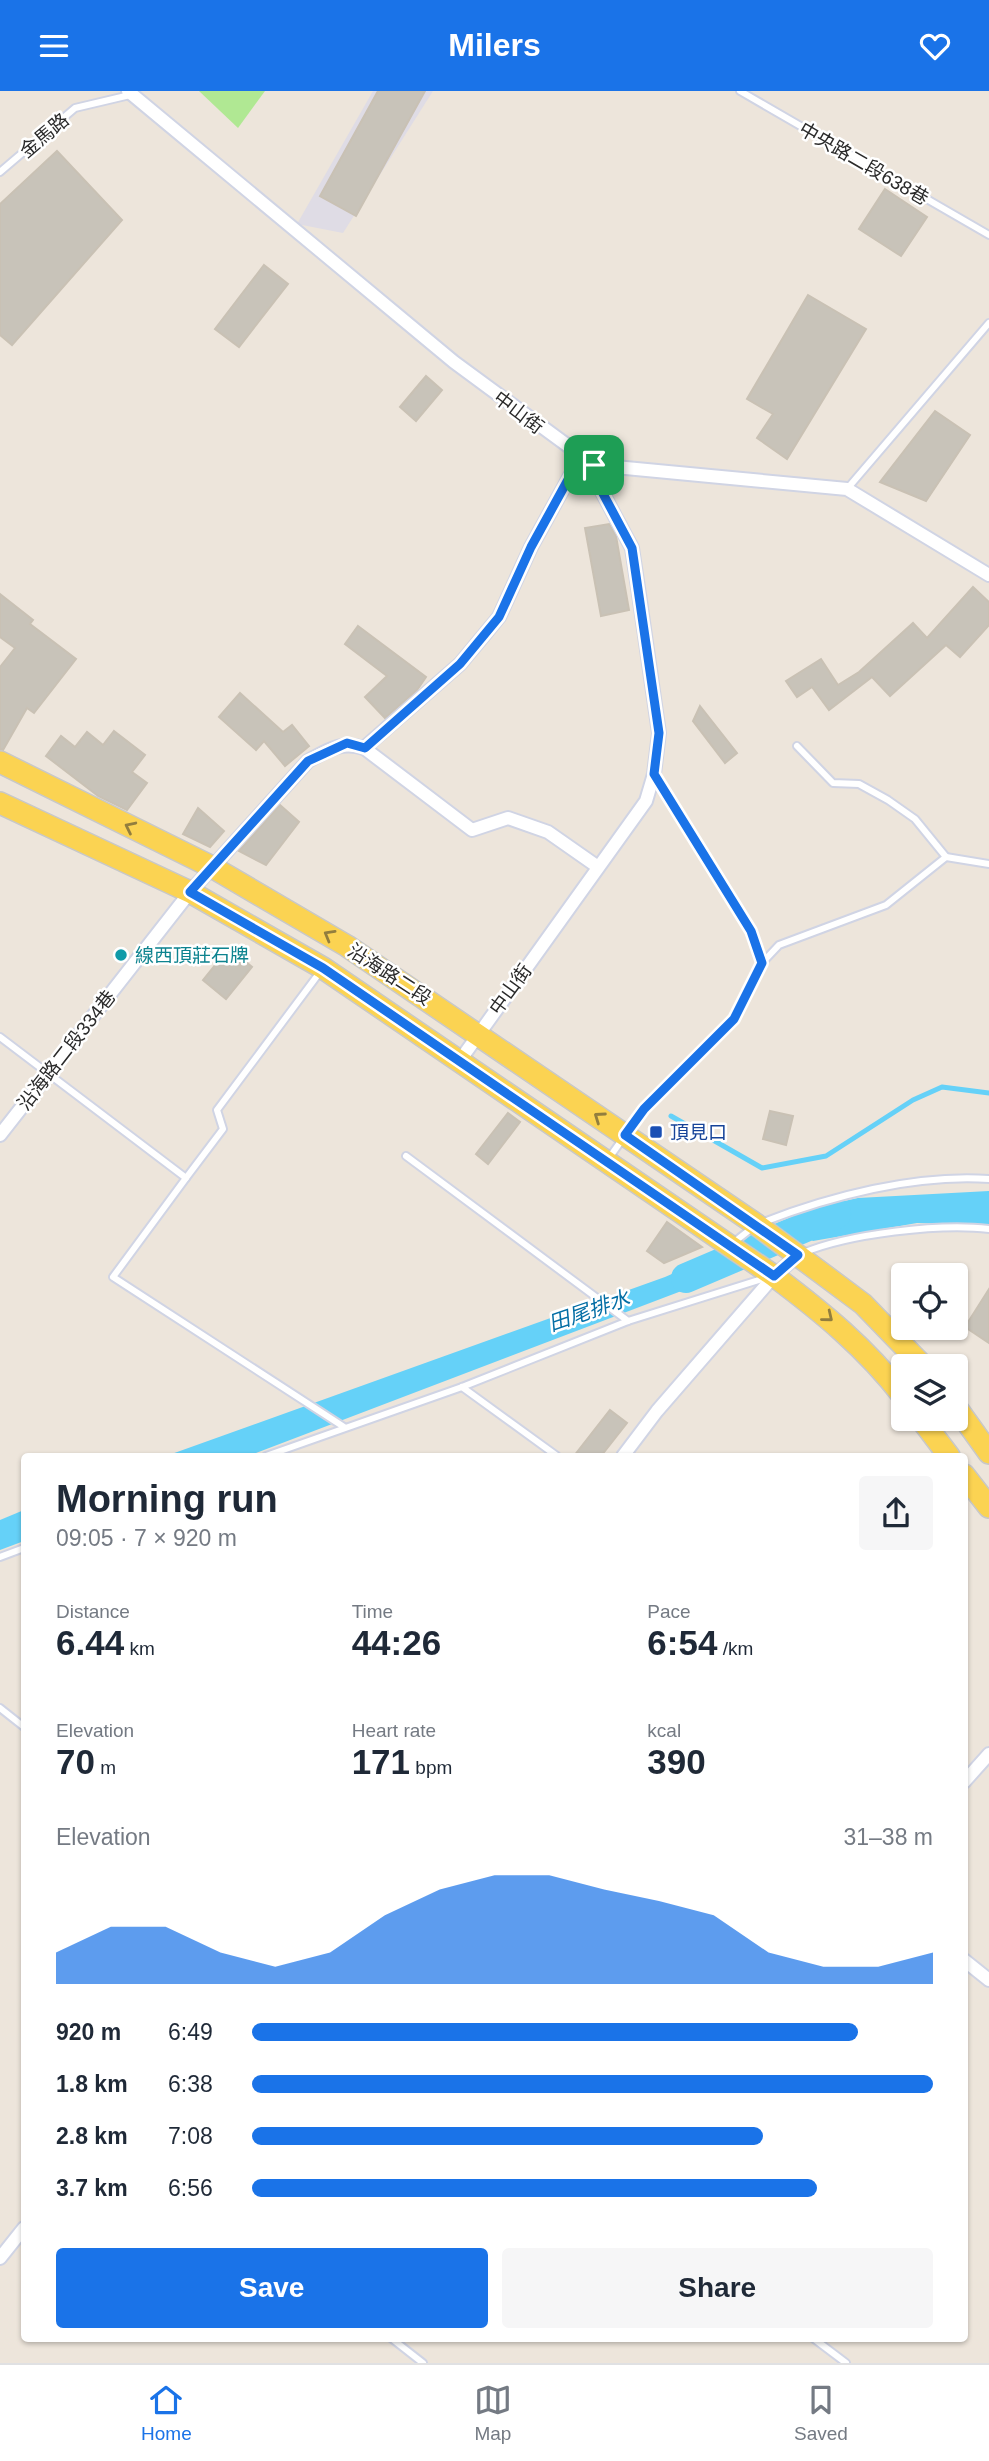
<!DOCTYPE html>
<meta charset="utf-8">
<style>
body{margin:0;font-family:Helvetica,"Noto Sans TC",sans-serif;background:#f6f6f7;color:#1f2937;height:100vh;display:flex;flex-direction:column;font-size:26px;white-space:nowrap}
*{box-sizing:border-box;margin:0}
p{font-size:23px;color:#747a83}
.icon{flex:none;width:38px;height:38px;fill:none;stroke:currentColor;stroke-width:2;stroke-linecap:round;stroke-linejoin:round}
.map{position:relative;flex:1;overflow:hidden}
.panel{position:absolute;left:21px;top:1362px;width:947px;height:889px;display:flex;flex-direction:column;background:#fff;border-radius:7px;box-shadow:0 2px 5px #0004}
.panel>*{flex:none}
.buttons{position:absolute;left:891px;top:1172px;display:grid;gap:14px}
.buttons a{display:grid;place-items:center;width:77px;height:77px;border-radius:7px;background:#fff;box-shadow:0 2px 5px #0004;font-size:35px}
.pin{position:absolute;display:grid;place-items:center;width:60px;height:60px;color:#fff;margin:-30px;border-radius:14px;box-shadow:0 4px 10px #0006}
.round{display:grid;place-items:center;flex:none;width:74px;height:74px;border-radius:7px;background:#f6f6f7}
.summary{display:flex;align-items:center;justify-content:space-between;height:119px;padding:0 35px}
h1{font-size:38px;font-weight:700;line-height:52px}
.stats{display:grid;grid-template-columns:repeat(3,1fr);gap:10px;height:119px;padding:7px 35px}
.stats div{display:grid;align-content:center}
.stats b{font-size:35px;font-weight:700}
.stats small{font-size:19px;font-weight:400}
.stats p{font-size:19px}
.chart{height:196px;padding:14px 35px}
.chart p{display:flex;justify-content:space-between}
.chart svg{width:100%;height:126px;margin-top:7px;fill:#1a73e8;opacity:.7}
.primary-button{display:flex;gap:14px;margin-top:auto;padding:14px 35px}
.primary-button a{flex:1;height:80px;border-radius:7px;background:#1a73e8;color:#fff;font-size:28px;font-weight:700;line-height:80px;text-align:center}
.primary-button a+a{background:#f6f6f7;color:#1f2937}
ul{padding:0 35px;list-style:none;font-size:23px}
li{display:grid;grid-template-columns:112px 84px 1fr;align-items:center;height:52px}
li i{height:18px;border-radius:9px;background:#1a73e8}
header{display:flex;justify-content:space-between;align-items:center;height:91px;padding:0 35px;background:#1a73e8;color:#fff;font-size:32px;font-weight:700}
.tab-bar{display:flex;justify-content:space-around;align-items:center;height:98px;border-top:2px solid #e0e1e3;background:#fff;font-size:19px;color:#747a83}
.tab-bar a{display:grid;justify-items:center;gap:4px}
.tab-bar .on{color:#1a73e8}
.map>svg:first-child{display:block}
.industrial{fill:#dfdce5}
.green{fill:#b0e893}
.water{fill:#65d1f8}
.lines{fill:none;stroke-linecap:round;stroke-linejoin:round}
.stream{stroke:#65d1f8;stroke-width:5}
.river{stroke:#65d1f8;stroke-width:30}
.building{fill:#c8c3b9;stroke:#c9c1b4;stroke-width:2}
.lane-casing{stroke:#d0d4e4;stroke-width:10}
.street-casing{stroke:#d0d4e4;stroke-width:16}
.primary-casing{stroke:#c8c8c8;stroke-width:24}
.lane{stroke:#fff;stroke-width:6}
.street{stroke:#fff;stroke-width:12}
.primary{stroke:#fbd352;stroke-width:21}
.oneway{stroke:#927e3e}
.route-casing{stroke:#fff;stroke-width:14}
.route{stroke:#1a73e8;stroke-width:9}
.culture-dot{fill:#0f9aa8;stroke:#fff;stroke-width:2.5}
.transit-dot{fill:#1a4fb4;stroke:#fff;stroke-width:2.5}
.labels{text-anchor:middle;stroke-width:5;stroke-linejoin:round;paint-order:stroke}
.street-label{font-size:19px;fill:#2a2a2a;stroke:#fff}
.culture-label{font-size:19px;fill:#0d838f;stroke:#fff;text-anchor:start}
.transit-label{font-size:19px;fill:#164399;stroke:#fff;text-anchor:start}
.water-label{font-size:21px;font-style:italic;fill:#036ea5;stroke:#fff}
</style>
<header><svg class="icon" aria-label="menu" viewBox="0 0 24 24"><path d="M4 6h16M4 12h16M4 18h16"/></svg>Milers<svg class="icon" aria-label="heart" viewBox="0 0 24 24"><path d="M12 20l-8-8c-3-5 5-10 8-4 3-6 11-1 8 4z"/></svg></header>
<div class="map">
<svg width="989" height="2272" viewBox="0 0 989 2272">
<rect width="100%" height="100%" fill="#ede5db"/>
<polygon class="industrial" points="373,0 433,0 343,142 297,133"/>
<polygon class="green" points="199,0 265,0 238,37"/>
<g class="water">
<polygon points="989,1100 989,1134 917,1132 813,1150 789,1132 822,1115 858,1107"/>
<polygon points="713,1165 734,1180 248,1365 166,1365 665,1186"/>
<polygon points="24,1419 24,1450 0,1459 0,1429"/>
</g>
<g class="lines">
<polyline class="stream" points="671,1025 762,1077 826,1065 913,1009 942,996 989,1002"/>
<polyline class="river" points="686,1187 836,1123"/>
</g>
<g class="building">
<polygon points="378,0 425,0 356,125 320,105"/>
<polygon points="57,60 122,129 12,254 0,244 0,113"/>
<polygon points="885,98 927,126 901,165 859,138"/>
<polygon points="264,174 288,193 239,256 215,238"/>
<polygon points="808,204 866,238 787,368 757,347 773,323 747,308"/>
<polygon points="426,285 442,299 416,330 400,316"/>
<polygon points="935,320 970,344 926,410 880,391"/>
<polygon points="609,433 616,445 629,519 601,525 585,437"/>
<polygon points="973,496 989,511 989,534 960,566 946,554 890,605 872,586 829,619 812,596 797,606 786,590 821,568 838,594 859,581 913,532 927,547"/>
<polygon points="0,503 33,529 30,533 76,568 34,622 27,617 3,659 0,658 0,576 15,557 0,546"/>
<polygon points="358,535 426,586 417,599 385,627 365,606 387,585 345,553"/>
<polygon points="240,602 283,641 292,634 309,655 285,675 264,650 256,659 219,626"/>
<polygon points="700,615 737,662 725,672 693,630"/>
<polygon points="114,640 145,664 132,681 147,692 127,719 98,705 46,665 61,645 75,656 87,641 103,654"/>
<polygon points="280,714 299,731 266,774 239,760"/>
<polygon points="198,717 224,740 210,756 183,743"/>
<polygon points="229,857 252,876 226,908 203,889"/>
<polygon points="770,1020 793,1025 786,1054 763,1048"/>
<polygon points="508,1022 520,1031 488,1073 476,1063"/>
<polygon points="667,1131 702,1156 664,1172 647,1160"/>
<polygon points="989,1198 989,1252 965,1236"/>
<polygon points="610,1319 627,1332 601,1365 574,1365"/>
</g>
<g class="lines">
<defs>
<g id="lane">
<polyline points="740,0 989,144"/>
<polyline points="0,81 75,17 130,4"/>
<polyline points="847,398 989,232"/>
<polyline points="797,655 833,692 859,693 888,709 915,728 946,766"/>
<polyline points="654,683 752,840 762,872"/>
<polyline points="0,946 186,1087 113,1186 344,1336"/>
<polyline points="406,1065 628,1230"/>
<polyline points="609,1067 644,1018 734,928 762,872 779,854 886,814 946,766 989,773"/>
<polyline points="186,1087 223,1038 217,1019 320,881"/>
<path d="M761,1132C830,1105 915,1083 989,1088"/>
<polyline points="733,1152 752,1137"/>
<path d="M803,1162C848,1143 940,1132 989,1138"/>
<polyline points="462,1296 557,1365"/>
<polyline points="266,1365 462,1296 628,1230 765,1187"/>
<polyline points="0,1466 24,1457"/>
<polyline points="0,1617 24,1636"/>
<polyline points="391,2247 423,2272"/>
<polyline points="813,2247 846,2272"/>
</g>
<g id="street">
<polyline points="128,0 454,271 594,374 600,397 632,457 639,503 659,642 654,683 646,710 461,968"/>
<polyline points="594,374 847,398 989,484"/>
<polyline points="364,657 460,573 499,526 531,456 581,365"/>
<path d="M0,1044L190,801L308,670C329,659 340,650 364,657L472,739L508,727L548,741L598,776"/>
<polyline points="623,1365 657,1320 774,1185 798,1164"/>
<polyline points="964,1691 989,1663"/>
<polyline points="964,1869 989,1889"/>
<polyline points="0,2167 24,2137"/>
</g>
<g id="primary">
<polyline points="0,671 212,776 347,855 757,1134 863,1213 924,1276"/>
<path d="M0,712L190,801L323,877L774,1185C822,1221 866,1257 903,1305"/>
<polyline points="956,1316 989,1362"/>
<polyline points="921,1328 949,1365"/>
<polyline points="964,1384 989,1416"/>
</g>
</defs>
<use href="#lane" class="lane-casing"/>
<use href="#street" class="street-casing"/>
<use href="#primary" class="primary-casing"/>
<use href="#lane" class="lane"/>
<use href="#street" class="street"/>
<use href="#primary" class="primary"/>
</g>
<defs><path id="oneway-chevron" d="M-2-3.5L2.5 0L-2 3.5" fill="none" stroke-width="1.6" stroke-linecap="round" stroke-linejoin="round" transform="scale(1.75)"/></defs>
<g class="oneway">
<use href="#oneway-chevron" transform="translate(130 736) rotate(-154)"/>
<use href="#oneway-chevron" transform="translate(329 844) rotate(-150)"/>
<use href="#oneway-chevron" transform="translate(599 1026) rotate(-145)"/>
<use href="#oneway-chevron" transform="translate(828 1226) rotate(39)"/>
</g>
<g class="lines">
<defs>
<polygon id="route" points="581,365 594,374 600,397 632,457 659,642 654,683 751,840 762,872 734,928 644,1018 625,1044 798,1164 774,1185 323,877 190,801 308,670 347,652 365,657 460,573 499,526 531,456"/>
</defs>
<use href="#route" class="route-casing"/>
<use href="#route" class="route"/>
</g>
<circle class="culture-dot" cx="121" cy="864" r="7"/>
<rect class="transit-dot" x="649" y="1034" width="14" height="14" rx="3.5"/>
<g class="labels">
<g class="street-label">
<text transform="translate(44 44) rotate(-40)" y="7">金馬路</text>
<text transform="translate(864 72) rotate(30)" y="7">中央路二段638巷</text>
<text transform="translate(519 321) rotate(37)" y="7">中山街</text>
<text transform="translate(390 883) rotate(33)" y="7">沿海路二段</text>
<text transform="translate(510 898) rotate(-54)" y="7">中山街</text>
<text transform="translate(66 959) rotate(-52)" y="7">沿海路二段334巷</text>
</g>
<g class="culture-label">
<text x="135" y="871">線西頂莊石牌</text>
</g>
<g class="transit-label">
<text x="670" y="1048">頂見口</text>
</g>
<g class="water-label">
<text transform="translate(589 1220) rotate(-19)" y="7">田尾排水</text>
</g>
</g>
</svg>
<div class="buttons">
<a><svg class="icon" aria-label="locate" viewBox="0 0 24 24"><circle cx="12" cy="12" r="6"/><path d="M12 2v4M12 18v4M2 12h4M18 12h4"/></svg></a>
<a><svg class="icon" aria-label="layers" viewBox="0 0 24 24"><path d="M12 4l9 5-9 5-9-5zM3 14l9 5 9-5"/></svg></a>
</div>
<div class="pin" style="left:594px;top:374px;background:#1e9e55"><svg class="icon" aria-label="arrive" viewBox="0 0 24 24"><path d="M6 21V4h12l-3 4 3 4H6"/></svg></div>
<section class="panel">
<div class="summary"><div><h1>Morning run</h1><p>09:05 · 7 × 920 m</p></div><a class="round"><svg class="icon" aria-label="share" viewBox="0 0 24 24"><path d="M12 15V3M7 8l5-5 5 5M5 13v7h14v-7"/></svg></a></div>
<div class="stats">
<div><p>Distance</p><b>6.44<small> km</small></b></div>
<div><p>Time</p><b>44:26</b></div>
<div><p>Pace</p><b>6:54<small> /km</small></b></div>
</div>
<div class="stats">
<div><p>Elevation</p><b>70<small> m</small></b></div>
<div><p>Heart rate</p><b>171<small> bpm</small></b></div>
<div><p>kcal</p><b>390</b></div>
</div>
<div class="chart"><p><span>Elevation</span>31–38 m</p>
<svg viewBox="0 0 160 44" preserveAspectRatio="none"><path d="M0 44V33L10 24L20 24L30 33L40 38L50 33L60 20L70 11L80 6L90 6L100 11L110 15L120 20L130 33L140 38L150 38L160 33V44z"/></svg>
</div>
<ul>
<li><b>920 m</b>6:49<i style="width:89%"></i></li>
<li><b>1.8 km</b>6:38<i style="width:100%"></i></li>
<li><b>2.8 km</b>7:08<i style="width:75%"></i></li>
<li><b>3.7 km</b>6:56<i style="width:83%"></i></li>
</ul>
<div class="primary-button"><a>Save</a><a>Share</a></div>
</section>
</div>
<nav class="tab-bar">
<a class="on"><svg class="icon" aria-label="home" viewBox="0 0 24 24"><path d="M3 11l9-7 9 7M6 9v11h12V9"/></svg>Home</a>
<a><svg class="icon" aria-label="map" viewBox="0 0 24 24"><path d="M3 6l6-2 6 2 6-2v14l-6 2-6-2-6 2zM9 4v14M15 6v14"/></svg>Map</a>
<a><svg class="icon" aria-label="saved" viewBox="0 0 24 24"><path d="M7 4h10v16l-5-4-5 4z"/></svg>Saved</a>
</nav>
